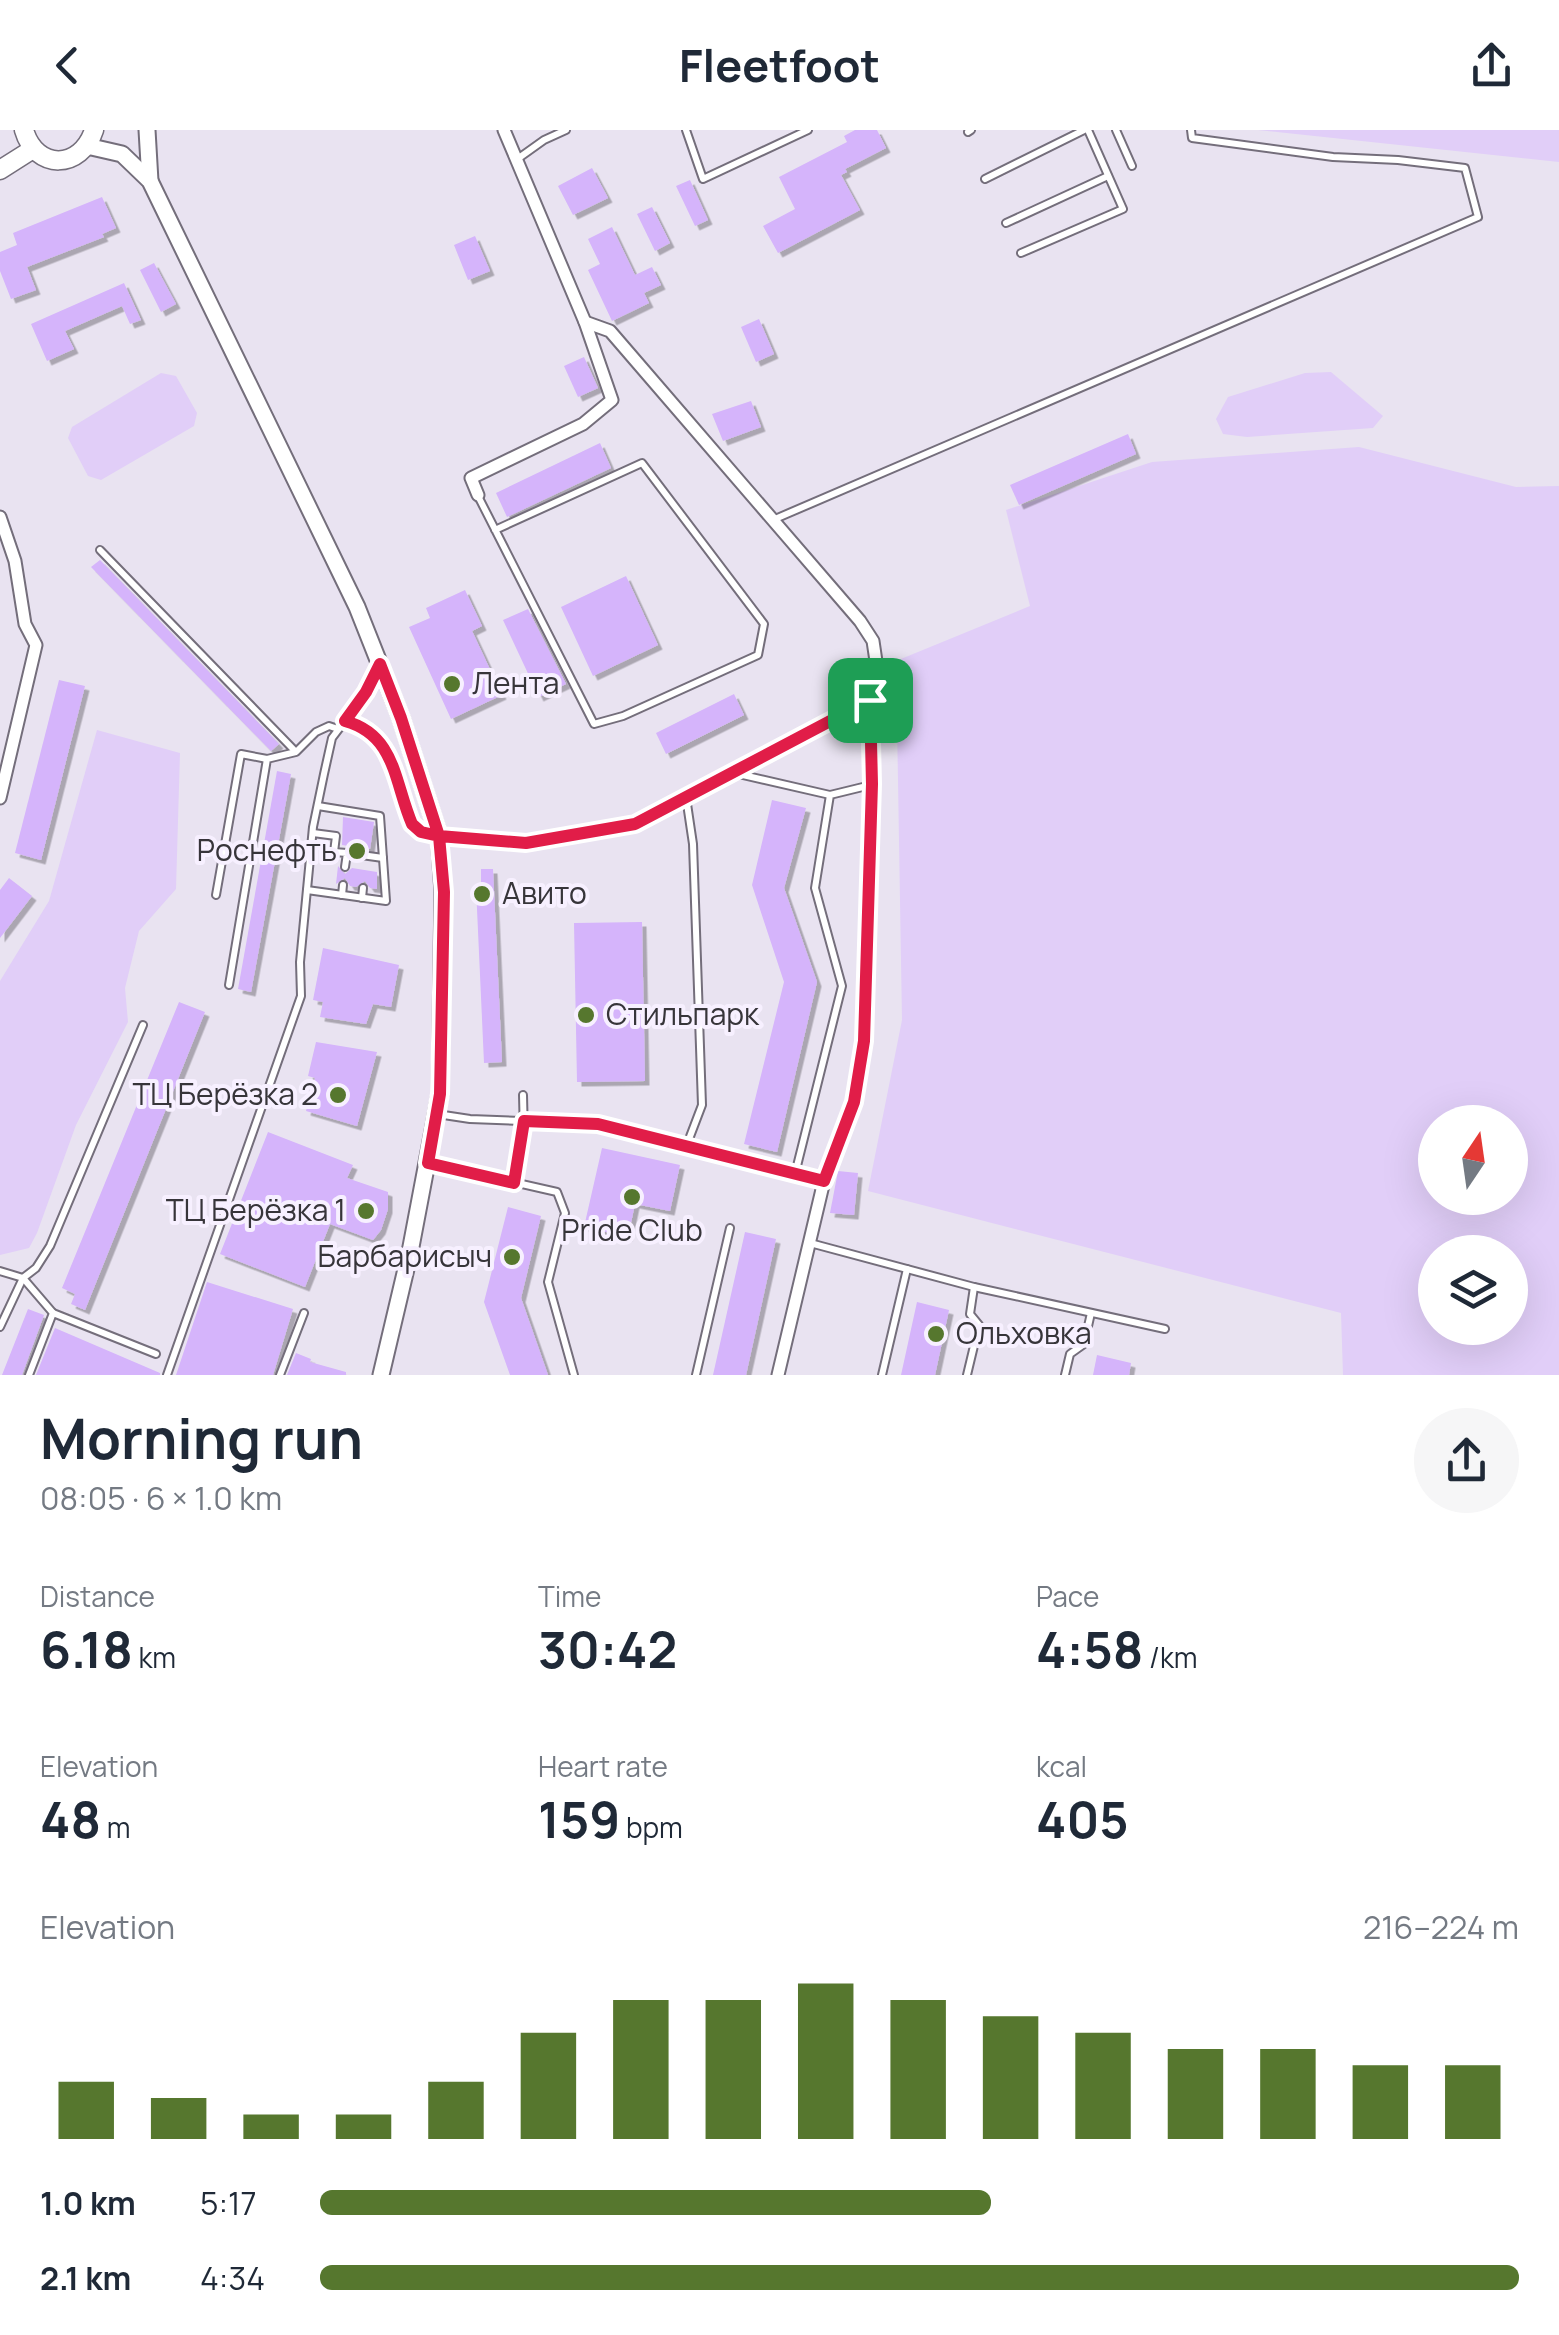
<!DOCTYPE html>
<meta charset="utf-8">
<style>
body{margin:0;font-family:Manrope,sans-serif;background:#f6f6f7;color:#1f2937;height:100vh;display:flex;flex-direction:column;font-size:38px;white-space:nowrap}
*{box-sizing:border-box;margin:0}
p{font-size:32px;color:#747a83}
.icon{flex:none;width:55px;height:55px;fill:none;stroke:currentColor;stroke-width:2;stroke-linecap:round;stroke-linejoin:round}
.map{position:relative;height:1245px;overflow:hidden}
.side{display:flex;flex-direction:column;background:#fff;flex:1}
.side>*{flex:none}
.needle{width:65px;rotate:13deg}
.controls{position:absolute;left:1418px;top:975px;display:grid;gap:20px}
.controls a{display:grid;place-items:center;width:110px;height:110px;border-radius:50%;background:#fff;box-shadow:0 10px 40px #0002;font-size:50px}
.pin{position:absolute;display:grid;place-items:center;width:85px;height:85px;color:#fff;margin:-42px;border-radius:20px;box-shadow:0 5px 15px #0006}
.round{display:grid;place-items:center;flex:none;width:105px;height:105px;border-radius:52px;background:#f6f6f7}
.head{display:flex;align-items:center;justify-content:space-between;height:170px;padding:0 40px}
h1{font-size:55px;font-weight:700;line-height:75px}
.metrics{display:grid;grid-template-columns:repeat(3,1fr);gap:15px;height:170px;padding:10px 40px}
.metrics div{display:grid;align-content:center}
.metrics b{font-size:50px;font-weight:700}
.metrics small{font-size:28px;font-weight:400}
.metrics p{font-size:28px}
.chart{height:280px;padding:20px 40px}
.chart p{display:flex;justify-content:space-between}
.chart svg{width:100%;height:180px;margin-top:10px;stroke:#56772e;stroke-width:6}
ul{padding:0 40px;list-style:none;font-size:32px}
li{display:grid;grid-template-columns:160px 120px 1fr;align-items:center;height:75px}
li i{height:25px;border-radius:12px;background:#56772e}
header{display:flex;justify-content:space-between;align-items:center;height:130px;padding:0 40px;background:#fff;font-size:45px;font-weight:700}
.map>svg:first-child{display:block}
.green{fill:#e1cef8;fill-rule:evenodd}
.building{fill:#d5b4fb;filter:url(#shadow)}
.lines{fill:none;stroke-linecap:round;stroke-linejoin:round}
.service-casing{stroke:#746e7b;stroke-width:10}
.minor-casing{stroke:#746e7b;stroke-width:15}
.tertiary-casing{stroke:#746e7b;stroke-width:19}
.secondary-casing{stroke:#746e7b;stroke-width:21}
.service{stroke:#fff;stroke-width:6}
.minor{stroke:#fff;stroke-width:11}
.tertiary{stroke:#fff;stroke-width:15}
.secondary{stroke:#fff;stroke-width:18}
.route-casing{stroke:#fff;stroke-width:20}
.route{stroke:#e11d48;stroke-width:12}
.poi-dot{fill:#56772e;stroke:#f7f0ff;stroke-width:4}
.labels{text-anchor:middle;stroke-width:8;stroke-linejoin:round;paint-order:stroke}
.poi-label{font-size:30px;fill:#37353a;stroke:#f7f0ff;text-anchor:start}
</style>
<header><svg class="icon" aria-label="back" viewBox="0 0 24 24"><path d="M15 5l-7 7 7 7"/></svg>Fleetfoot<svg class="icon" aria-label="share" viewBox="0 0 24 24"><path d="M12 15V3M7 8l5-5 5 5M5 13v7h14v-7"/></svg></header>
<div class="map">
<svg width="1559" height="1245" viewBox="0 0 1559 1245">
<defs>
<filter id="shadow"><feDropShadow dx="4.5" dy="4.5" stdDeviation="0" flood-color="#0004"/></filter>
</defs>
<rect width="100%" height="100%" fill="#e9e3f1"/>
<g class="green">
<polygon points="1258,0 1559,0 1559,32"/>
<polygon points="1331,242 1383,286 1373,298 1247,307 1223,304 1216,289 1228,267 1305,243"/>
<polygon points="161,243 176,246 197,283 194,296 101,350 88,346 68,308 72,297"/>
<path d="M1359,317L1516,357L1559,356V1245H1343L1341,1183L868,1061L902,890L896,531L1030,476L1006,380L1152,332ZM1510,992V1068H1435V992ZM1510,1122V1198H1435V1122Z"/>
<polygon points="97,600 180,623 176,759 139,801 125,858 128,892 76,995 37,1103 29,1118 0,1125 0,851 49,771"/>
</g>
<g class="building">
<polygon points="855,0 877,0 886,18 845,39 847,42 841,45 860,80 778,123 763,96 795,79 779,47 847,12 844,6"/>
<polygon points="592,38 608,68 573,85 558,56"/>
<polygon points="690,50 708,90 695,96 676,56"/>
<polygon points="102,67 116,98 102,104 104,107 27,137 36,160 11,169 0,141 0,122 17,115 13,103"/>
<polygon points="652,77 670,113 655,121 637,84"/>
<polygon points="612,97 635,145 652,137 661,155 644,163 649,173 612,191 588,140 600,134 588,109"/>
<polygon points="475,106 490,141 468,150 454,115"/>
<polygon points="154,133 176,174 161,182 140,140"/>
<polygon points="124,153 141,190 130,194 122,176 65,201 74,219 47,231 31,194"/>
<polygon points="759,189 774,224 756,232 741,197"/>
<polygon points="584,227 598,258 578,267 564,236"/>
<polygon points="751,271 761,297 723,311 712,284"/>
<polygon points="1128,304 1136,324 1019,375 1010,355"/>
<polygon points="600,313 611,338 507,387 496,363"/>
<polygon points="100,430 279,614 271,621 91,437"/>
<polygon points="626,446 658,515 593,546 561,477"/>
<polygon points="465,460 482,496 472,501 502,565 451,589 409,497 430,488 426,478"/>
<polygon points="528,479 566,554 539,567 503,490"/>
<polygon points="59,550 85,556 41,730 15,723"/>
<polygon points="734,564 744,585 666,624 656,603"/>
<polygon points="277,641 291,644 251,862 238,859"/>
<polygon points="772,670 806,678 784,758 817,852 777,1022 744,1014 784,852 752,755"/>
<polygon points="343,687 374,692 370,719 342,715"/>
<polygon points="338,736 345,744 352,738 377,742 377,759 370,758 365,751 356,757 350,756 345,748 336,754"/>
<polygon points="481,739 493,739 502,932 484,933 476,757 481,756"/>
<polygon points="9,748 32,766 0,808 0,760"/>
<polygon points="642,792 645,951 577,952 574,793"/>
<polygon points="323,818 399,835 391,877 373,874 366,894 320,887 323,872 313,870"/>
<polygon points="179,872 205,882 85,1180 71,1174 75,1164 62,1158"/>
<polygon points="316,912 377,922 357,996 306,981 315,948 308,946"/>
<polygon points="268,1002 353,1035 347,1048 388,1062 388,1079 381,1100 373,1110 330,1094 305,1157 220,1124"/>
<polygon points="602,1018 680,1035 670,1081 635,1074 628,1107 584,1097"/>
<polygon points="838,1041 858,1043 854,1085 830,1083"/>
<polygon points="508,1077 541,1086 521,1168 548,1245 510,1245 484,1172"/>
<polygon points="745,1102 776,1109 746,1245 713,1245"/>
<polygon points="207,1152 293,1179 273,1245 176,1245"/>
<polygon points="917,1172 949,1180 935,1245 901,1245"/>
<polygon points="28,1179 44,1185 22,1245 2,1245"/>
<polygon points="55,1198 160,1243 160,1245 36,1245"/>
<polygon points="296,1223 311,1229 310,1232 346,1242 346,1245 287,1245"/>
<polygon points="1097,1225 1131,1233 1129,1245 1093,1245"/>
</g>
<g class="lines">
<defs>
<g id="service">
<polyline points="686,0 703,49 808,0"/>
<polyline points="1116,0 1132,36"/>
<polyline points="968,2 971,0"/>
<polyline points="516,30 544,10 566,0"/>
<polyline points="985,49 1084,0"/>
<polyline points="1006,93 1108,46"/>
<polyline points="1021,123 1123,79 1088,0"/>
<polyline points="478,366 594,594 623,586 758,525 764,494 642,333 495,400"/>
<polyline points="775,389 1478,87 1465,38 1398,30 1333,27 1192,8 1191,0"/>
<polyline points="100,420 295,621"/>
<path d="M345,591C396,606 394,652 412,694L421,703L526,713L635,694L868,570"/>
<polyline points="734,643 830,665"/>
<polyline points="686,667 693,714 702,975 686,1017"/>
<polyline points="313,703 336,706 334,722 347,723 345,737"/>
<polyline points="347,723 383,728"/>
<polyline points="307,760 386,771 380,686 318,676"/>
<polyline points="216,765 241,624 267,629"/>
<polyline points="342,765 343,755"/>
<polyline points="362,768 363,758"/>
<polyline points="229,855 267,629 296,622 316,602 329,596 338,599"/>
<polyline points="437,984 470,989 598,994 822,1050"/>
<polyline points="429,1033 557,1062 565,1083 548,1152 574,1245"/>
<polyline points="795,1044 842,856 815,758 830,665 871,655"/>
<polyline points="514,1053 524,1006 523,965"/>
<polyline points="810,1113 974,1157 1165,1199"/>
<polyline points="0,1141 23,1148 53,1183 29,1245"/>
<polyline points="53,1183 156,1224"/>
<polyline points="0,1197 23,1148 36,1138 50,1116 143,895"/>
<polyline points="167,1245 301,866 300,832 313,697 324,644 332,608 367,562 379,536"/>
<polyline points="280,1245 304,1183"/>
<polyline points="696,1245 730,1098"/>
<polyline points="882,1245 907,1139"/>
<polyline points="967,1245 979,1195 970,1184 974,1157"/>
<polyline points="1065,1245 1070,1224 1084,1214 1091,1183"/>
</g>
<g id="minor">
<polyline points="585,192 610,201 860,491 873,511 877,538 870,570 871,655 864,911 853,972 824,1051 778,1245"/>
<polyline points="478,365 471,348 583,294 612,270 585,192 504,0"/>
<polyline points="0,387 15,431 25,494 36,515 0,668"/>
</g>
<g id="tertiary">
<polyline points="147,0 150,51"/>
<polyline points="87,16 122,24 150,51 357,477 401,588 439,706 443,762 440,964 410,1122 381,1245"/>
</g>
<g id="secondary">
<path d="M24,0C36,41 81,40 94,0"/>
<polyline points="0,40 33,19"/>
</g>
</defs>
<use href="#service" class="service-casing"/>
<use href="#minor" class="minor-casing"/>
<use href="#tertiary" class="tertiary-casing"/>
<use href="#secondary" class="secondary-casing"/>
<use href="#service" class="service"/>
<use href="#minor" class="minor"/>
<use href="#tertiary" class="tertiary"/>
<use href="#secondary" class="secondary"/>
</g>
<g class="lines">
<defs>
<path id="route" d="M870,570L635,694L526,713L439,706L421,702L412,694C394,652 396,605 345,591L366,562L380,534L401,588L439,706L444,762L440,964L428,1033L514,1053L524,991L598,994L824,1051L854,972L864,911L872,654L870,570"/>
</defs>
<use href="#route" class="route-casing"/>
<use href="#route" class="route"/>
</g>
<g class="poi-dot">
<circle cx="452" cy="554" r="10"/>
<circle cx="357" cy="721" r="10"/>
<circle cx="482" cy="764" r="10"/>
<circle cx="586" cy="885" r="10"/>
<circle cx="338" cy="965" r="10"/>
<circle cx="632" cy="1067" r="10"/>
<circle cx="366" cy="1081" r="10"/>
<circle cx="512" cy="1127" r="10"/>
<circle cx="936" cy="1204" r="10"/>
</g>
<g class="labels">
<g class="poi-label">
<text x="472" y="564">Лента</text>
<text x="337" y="731" text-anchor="end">Роснефть</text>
<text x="502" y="774">Авито</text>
<text x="606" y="895">Стильпарк</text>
<text x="318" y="975" text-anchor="end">ТЦ Берёзка 2</text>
<text x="346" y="1091" text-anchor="end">ТЦ Берёзка 1</text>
<text x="632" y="1111" text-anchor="middle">Pride Club</text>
<text x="492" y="1137" text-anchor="end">Барбарисыч</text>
<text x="956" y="1214">Ольховка</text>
</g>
</g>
</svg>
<div class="controls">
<a><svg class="needle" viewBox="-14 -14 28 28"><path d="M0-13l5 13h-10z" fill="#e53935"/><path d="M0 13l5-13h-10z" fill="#747a83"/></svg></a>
<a><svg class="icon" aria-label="layers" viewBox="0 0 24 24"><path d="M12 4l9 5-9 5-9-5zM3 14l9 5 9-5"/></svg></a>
</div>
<div class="pin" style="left:870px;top:570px;background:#1e9e55"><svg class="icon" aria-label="arrive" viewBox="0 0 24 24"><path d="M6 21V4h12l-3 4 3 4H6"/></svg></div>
</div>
<section class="side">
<div class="head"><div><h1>Morning run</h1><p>08:05 · 6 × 1.0 km</p></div><a class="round"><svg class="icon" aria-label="share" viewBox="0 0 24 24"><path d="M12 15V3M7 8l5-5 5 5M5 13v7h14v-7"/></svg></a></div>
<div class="metrics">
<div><p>Distance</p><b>6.18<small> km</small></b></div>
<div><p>Time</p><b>30:42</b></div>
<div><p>Pace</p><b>4:58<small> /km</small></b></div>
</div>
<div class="metrics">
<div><p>Elevation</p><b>48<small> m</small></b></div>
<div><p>Heart rate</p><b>159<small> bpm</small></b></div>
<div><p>kcal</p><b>405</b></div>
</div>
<div class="chart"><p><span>Elevation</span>216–224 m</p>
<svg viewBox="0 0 160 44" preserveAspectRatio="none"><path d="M5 44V30M15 44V34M25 44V38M35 44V38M45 44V30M55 44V18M65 44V10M75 44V10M85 44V6M95 44V10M105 44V14M115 44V18M125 44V22M135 44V22M145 44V26M155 44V26"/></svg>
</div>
<ul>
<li><b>1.0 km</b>5:17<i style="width:56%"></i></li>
<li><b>2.1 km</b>4:34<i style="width:100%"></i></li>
</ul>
</section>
